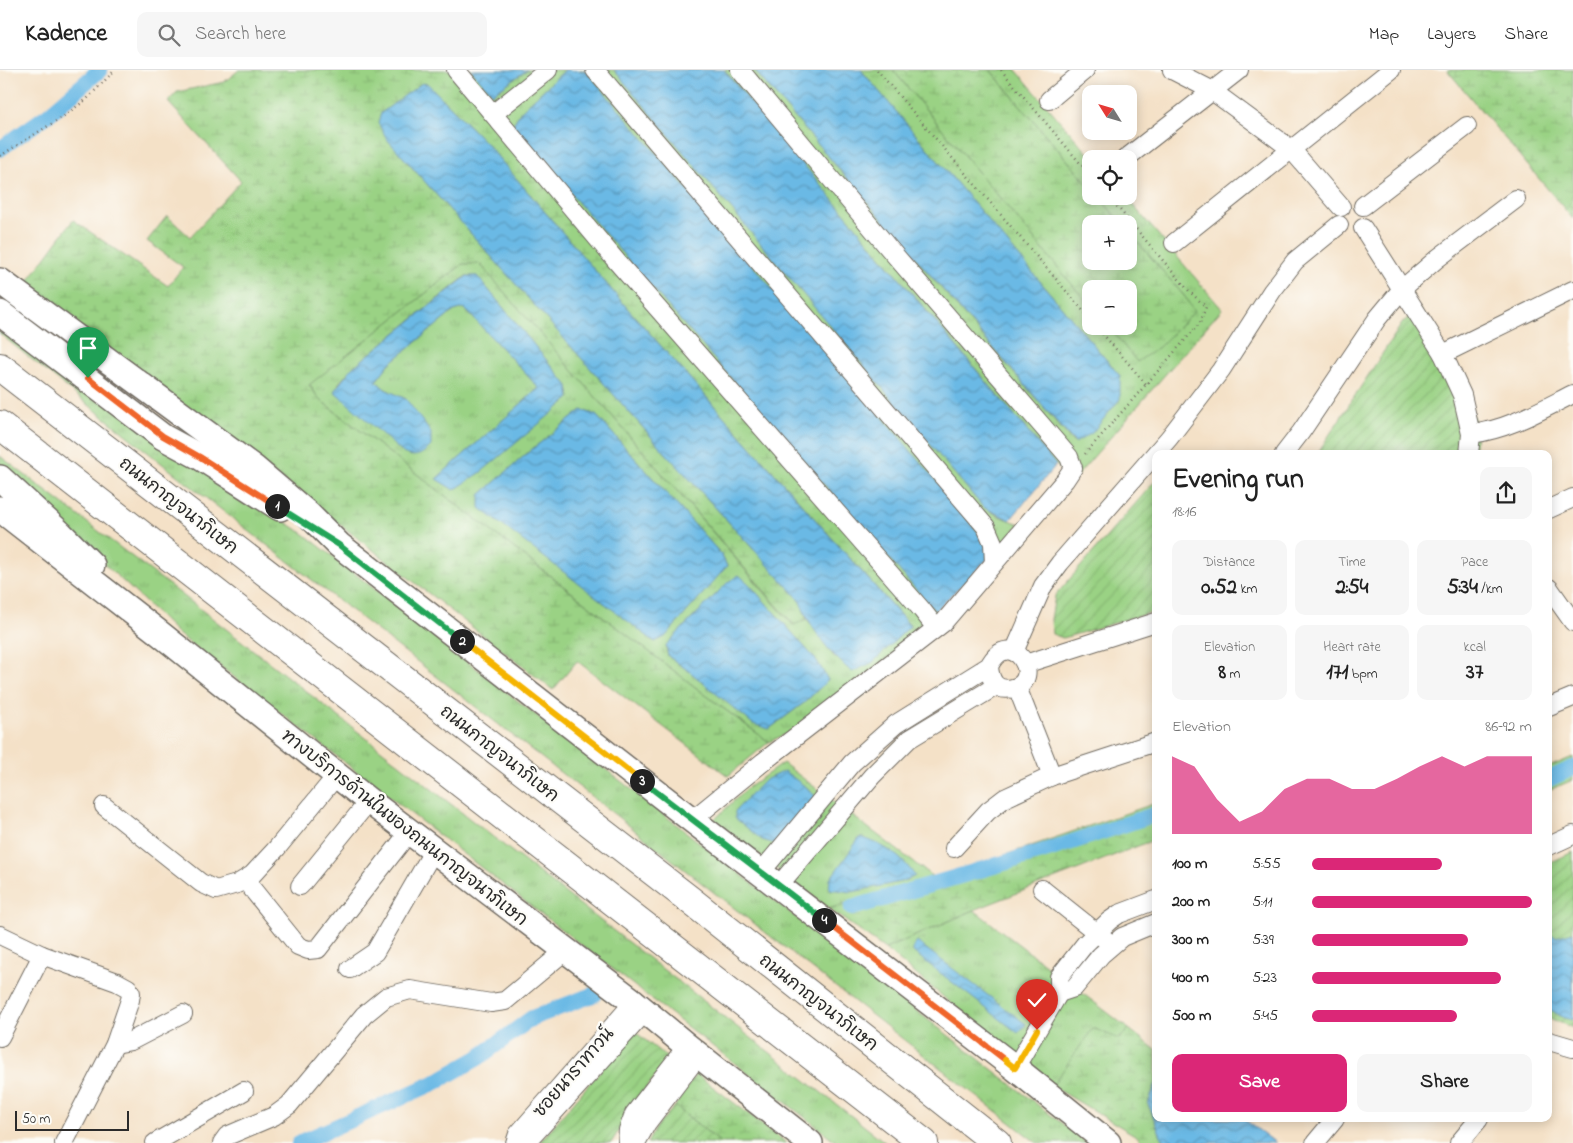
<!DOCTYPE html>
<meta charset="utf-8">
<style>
body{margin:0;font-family:"Indie Flower","Playpen Sans Thai",sans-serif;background:#f6f6f6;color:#222;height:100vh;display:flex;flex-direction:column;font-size:19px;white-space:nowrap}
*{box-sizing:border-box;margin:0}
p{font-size:16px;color:#767676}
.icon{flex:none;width:28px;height:28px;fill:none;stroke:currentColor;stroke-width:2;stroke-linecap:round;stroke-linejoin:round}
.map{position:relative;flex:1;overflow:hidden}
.sheet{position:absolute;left:1152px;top:380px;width:400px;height:672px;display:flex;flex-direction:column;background:#fff;border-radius:10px;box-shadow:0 2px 12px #0003}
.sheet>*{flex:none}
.needle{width:32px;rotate:307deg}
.controls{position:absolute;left:1082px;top:15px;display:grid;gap:10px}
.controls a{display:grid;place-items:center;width:55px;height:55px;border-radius:10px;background:#fff;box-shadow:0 2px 12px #0003;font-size:25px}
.scale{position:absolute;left:15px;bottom:12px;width:114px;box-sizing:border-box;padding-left:5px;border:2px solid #2b2b2b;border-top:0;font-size:14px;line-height:18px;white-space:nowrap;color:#2b2b2b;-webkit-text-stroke:4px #fdfcf7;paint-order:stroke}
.pin{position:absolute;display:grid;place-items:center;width:42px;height:42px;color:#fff;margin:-51px -21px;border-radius:50% 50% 50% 0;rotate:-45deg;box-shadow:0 0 5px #0007}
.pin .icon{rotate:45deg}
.km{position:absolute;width:25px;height:25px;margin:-12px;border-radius:50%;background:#222;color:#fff;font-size:14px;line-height:25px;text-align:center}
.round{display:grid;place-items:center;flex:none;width:52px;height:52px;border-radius:10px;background:#f6f6f6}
.head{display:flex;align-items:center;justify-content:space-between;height:85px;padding:0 20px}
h1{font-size:28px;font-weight:700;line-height:38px}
.metrics{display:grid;grid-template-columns:repeat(3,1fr);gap:8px;height:85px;padding:5px 20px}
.metrics div{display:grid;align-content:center;border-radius:10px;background:#f6f6f6;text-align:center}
.metrics b{font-size:21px;font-weight:700}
.metrics small{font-size:14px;font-weight:400}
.metrics p{font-size:14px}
.chart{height:140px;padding:10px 20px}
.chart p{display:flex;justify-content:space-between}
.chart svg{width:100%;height:90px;margin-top:5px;fill:#db2777;opacity:.7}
.primary-button{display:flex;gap:10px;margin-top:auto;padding:10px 20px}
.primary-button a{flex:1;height:58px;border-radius:10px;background:#db2777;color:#fff;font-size:20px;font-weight:700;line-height:58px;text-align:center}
.primary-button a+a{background:#f6f6f6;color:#222}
ul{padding:0 20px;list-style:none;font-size:16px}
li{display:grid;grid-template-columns:80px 60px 1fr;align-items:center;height:38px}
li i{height:12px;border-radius:6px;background:#db2777}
header{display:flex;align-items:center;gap:30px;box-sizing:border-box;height:70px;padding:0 25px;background:#fff;border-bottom:1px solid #e0e0e0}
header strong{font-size:24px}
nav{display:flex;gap:28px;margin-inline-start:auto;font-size:18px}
.search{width:350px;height:45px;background:#f6f6f6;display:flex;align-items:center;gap:12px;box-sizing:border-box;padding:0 18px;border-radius:10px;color:#767676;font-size:19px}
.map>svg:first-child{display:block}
.grass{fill:url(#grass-tufts);stroke:#627e58;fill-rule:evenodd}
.wetland{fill:url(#wetland-marsh);stroke:#627e58}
.garden{fill:url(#garden-furrows);stroke:#627e58}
.water{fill:url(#water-waves);stroke:#4b7288}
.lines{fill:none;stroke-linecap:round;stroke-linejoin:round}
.canal{stroke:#6bb9e5;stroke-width:16}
.street-casing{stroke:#716b62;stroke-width:20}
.secondary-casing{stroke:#716b62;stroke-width:28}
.highway-casing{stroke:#716b62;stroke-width:30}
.path{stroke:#716b62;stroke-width:2.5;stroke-dasharray:1 4;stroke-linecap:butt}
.street{stroke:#fff;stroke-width:18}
.secondary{stroke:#fff;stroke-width:25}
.highway{stroke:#fff;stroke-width:28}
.split-1-casing{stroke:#fff;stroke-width:10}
.split-2-casing{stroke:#fff;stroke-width:10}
.split-3-casing{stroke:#fff;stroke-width:10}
.split-4-casing{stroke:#fff;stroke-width:10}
.split-5-casing{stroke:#fff;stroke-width:10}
.split-6-casing{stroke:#fff;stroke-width:10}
.split-1{stroke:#f0652b;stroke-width:6}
.split-2{stroke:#22a559;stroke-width:6}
.split-3{stroke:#f5b400;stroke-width:6}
.split-4{stroke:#22a559;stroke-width:6}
.split-5{stroke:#f0652b;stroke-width:6}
.split-6{stroke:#f5b400;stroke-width:6}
.labels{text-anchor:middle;stroke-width:4.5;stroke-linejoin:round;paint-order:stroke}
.street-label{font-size:18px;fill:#2b2b2b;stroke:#fdfcf7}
</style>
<header>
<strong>Kadence</strong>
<div class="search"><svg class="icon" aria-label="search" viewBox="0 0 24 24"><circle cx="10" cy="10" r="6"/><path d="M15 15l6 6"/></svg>Search here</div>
<nav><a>Map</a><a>Layers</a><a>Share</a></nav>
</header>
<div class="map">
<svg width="1573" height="1073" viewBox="0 0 1573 1073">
<defs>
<pattern id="grass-tufts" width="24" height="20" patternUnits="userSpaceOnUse" patternTransform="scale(1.25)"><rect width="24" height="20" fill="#9ad284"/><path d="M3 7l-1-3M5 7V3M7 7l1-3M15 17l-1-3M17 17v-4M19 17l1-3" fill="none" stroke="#85b472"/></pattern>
<pattern id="wetland-marsh" width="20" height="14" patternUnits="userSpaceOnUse" patternTransform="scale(1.25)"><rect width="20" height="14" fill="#9ad284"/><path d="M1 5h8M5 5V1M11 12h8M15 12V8" fill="none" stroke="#85b472"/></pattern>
<pattern id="garden-furrows" width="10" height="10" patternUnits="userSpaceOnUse" patternTransform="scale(1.25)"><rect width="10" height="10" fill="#9ad284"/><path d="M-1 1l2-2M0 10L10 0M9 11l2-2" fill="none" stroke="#85b472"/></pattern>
<pattern id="water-waves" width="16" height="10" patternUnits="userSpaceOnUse" patternTransform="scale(1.25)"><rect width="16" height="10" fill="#6bb9e5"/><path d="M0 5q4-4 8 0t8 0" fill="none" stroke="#5897ba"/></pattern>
</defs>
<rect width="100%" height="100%" fill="#fdfcf7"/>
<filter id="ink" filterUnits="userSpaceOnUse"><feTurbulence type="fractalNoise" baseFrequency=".02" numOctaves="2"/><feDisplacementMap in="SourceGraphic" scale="10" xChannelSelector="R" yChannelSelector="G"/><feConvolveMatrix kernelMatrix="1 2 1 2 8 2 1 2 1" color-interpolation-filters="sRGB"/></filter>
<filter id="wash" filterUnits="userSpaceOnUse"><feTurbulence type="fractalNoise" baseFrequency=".0096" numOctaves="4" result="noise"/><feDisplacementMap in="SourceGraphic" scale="20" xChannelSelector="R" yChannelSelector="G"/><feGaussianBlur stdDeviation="1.12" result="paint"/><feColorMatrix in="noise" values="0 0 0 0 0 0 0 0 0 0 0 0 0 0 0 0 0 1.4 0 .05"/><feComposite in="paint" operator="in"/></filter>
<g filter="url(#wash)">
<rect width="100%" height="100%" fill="#f4e1c7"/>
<g class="grass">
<polygon points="527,0 565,0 521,41 512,56 492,24"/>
<polygon points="579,0 614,0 983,437 999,446 1020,454 987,490 586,1"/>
<polygon points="724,0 754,0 1074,373 1120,306 861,0 893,0 1091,237 1091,256 1108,256 1137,291 1185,227 1129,162 1129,154 1122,154 1098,126 1125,126 1222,239 1077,406 1060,399"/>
<polygon points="990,0 1016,0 1093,89 1091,89 1091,118"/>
<path d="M479,192L793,555L807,549L835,588L873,592L910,556L914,560V568L792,661L769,672L720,636L320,330L309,314L463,194ZM466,206H477L568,316L570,328L436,409L539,318L464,238L454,241L389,294L376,311L385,319L406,329L338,314L352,298ZM582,340L596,345L721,484L727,496L655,572L480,425L531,380ZM739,506L749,514L817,591L828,610L805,632L769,659L668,586L666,575L728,512Z"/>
<polygon points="0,250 194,393 304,464 713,783 1087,1073 1037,1073 654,776 627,754 170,400 0,264"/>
<path d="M0,386L185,527L886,1073H838L177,563C121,507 61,455 0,404Z"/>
<polygon points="783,693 933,807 829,839 714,750 746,719"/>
<polygon points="974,840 1129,959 1119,969 1052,1016 885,879"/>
</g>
<g class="wetland">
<polygon points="239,0 471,0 492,24 512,56 688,259 935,541 914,560 628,239 485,72 428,14 387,69 661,378 799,529 807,549 794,555 479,193 463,194 309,315 320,330 720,636 769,672 728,706 577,591 553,620 324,442 25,215 73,150 168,216 183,197 147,171 167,146 190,167 241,111 168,32 177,22 224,12"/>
<polygon points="893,0 990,0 1091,118 1091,126 1098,126 1122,154 1091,154 1091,191 1129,191 1129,162 1185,227 1194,242 1159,277 1137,292 1108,256 1129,256 1129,219 1091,219 1091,237"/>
<polygon points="1447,0 1573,0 1573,149"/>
<polygon points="1573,687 1573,710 1549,720 1549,697"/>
<polygon points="1156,733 1156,769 974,840 885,879 829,839 970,797"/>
<polygon points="1093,958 1119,969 1129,959 1156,980 1156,1013 1148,1034 1164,1073 1142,1073 1138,1067 1052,1016"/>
<polygon points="696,1004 787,1073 721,1073 675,1036"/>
</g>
<g class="garden">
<polygon points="1420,239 1477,355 1474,384 1317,384 1403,252"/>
<polygon points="1156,410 1156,541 1063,568 1052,564 1051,549 1055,526"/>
<polygon points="1573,782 1573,958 1549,948 1549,793"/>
<polygon points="634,961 669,989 638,1029 611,1073 539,1073"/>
<polygon points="675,1036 721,1073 647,1073 657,1056"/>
</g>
<g class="water">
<polygon points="471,0 527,0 492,24"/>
<polygon points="565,0 586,1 953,430 988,475 987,490 935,541 688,259 512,56 521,41"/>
<polygon points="614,0 724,0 1056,395 1010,450 983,437"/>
<polygon points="754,0 861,0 1120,306 1120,329 1092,363 1075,373"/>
<path d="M422,13L428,14L485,72L628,239L910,556L873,592L852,602C828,582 810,558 799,529L661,378L387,69L378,53L381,43Z"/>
<path d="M467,206H477L568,316L570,328L480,403L454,420L436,409L539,318L464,238L454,241L389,294L376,311L385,319L406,329L431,363V376C422,385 415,389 403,383L334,321L352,298Z"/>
<polygon points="582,340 596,345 721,484 727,496 665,567 655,572 480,438 480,425 531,380"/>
<polygon points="739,505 749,514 817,591 828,610 805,632 769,659 753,654 690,602 668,586 666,575 728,512"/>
<polygon points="784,701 806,717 816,727 776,774 762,770 735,748 735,741 765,710"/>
<path d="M860,767C883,774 902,786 915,806L905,811L852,822L829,819L830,809Z"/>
<polygon points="1573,862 1573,950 1564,948 1549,939 1549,864 1556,867"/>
<polygon points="917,872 924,877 1026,954 1018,963 913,882 913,877"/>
<polygon points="1156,1013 1156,1049 1244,1049 1276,1073 1164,1073 1148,1034"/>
</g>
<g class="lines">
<g class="canal">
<polyline points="0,79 48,45 100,0"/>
<polyline points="1549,709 1573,698"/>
<polyline points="852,838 1051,779 1156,744"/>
<polyline points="299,1073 434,1013 478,988 532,948 595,924"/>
</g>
</g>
</g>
<g filter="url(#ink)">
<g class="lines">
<defs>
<g id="street">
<polyline points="456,0 618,193 922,540 936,558"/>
<polyline points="595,0 986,457 993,473 994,493"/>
<polyline points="1172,0 1211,20 1291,79 1341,137"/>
<polyline points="1049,30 1085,0"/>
<polyline points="493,44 548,0"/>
<polyline points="1125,89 1239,0"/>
<polyline points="1363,136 1467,56"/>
<polyline points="1363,158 1443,284 1462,325 1471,364 1469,384"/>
<polyline points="1174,173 1391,0"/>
<polyline points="1443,284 1573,220"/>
<path d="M1471,364C1507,360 1541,340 1573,324"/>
<polyline points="1284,384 1301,362 1377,249 1402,219 1438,188 1516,129"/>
<polyline points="1549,439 1573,428"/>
<polyline points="1549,518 1573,552"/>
<polyline points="1014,582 1043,516 1060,493 1169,368 1221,300 1272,221 1295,191 1339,155"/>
<polyline points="1025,594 1156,552"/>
<polyline points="1017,617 1052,706"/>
<polyline points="1549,637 1573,627"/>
<polyline points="104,736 201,813 216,820 237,814 252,805 277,778 337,705"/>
<polyline points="692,750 763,692 943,553 1065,410 1073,398 1069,387 887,176 740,0"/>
<polyline points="1549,776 1573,765"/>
<polyline points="954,778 988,741 1005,728 1052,706 1156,672"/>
<path d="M761,802L852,693L896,654L989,596C1011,554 1046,610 1013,618C996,622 990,611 989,596"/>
<polyline points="245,810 298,876 308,880 318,879 410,761"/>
<polyline points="779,815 872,706 909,669 996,616"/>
<polyline points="300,816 369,731"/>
<polyline points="1042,819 1106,870"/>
<polyline points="0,865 42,885 117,912 128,918 131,923 130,930 115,974 64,1073"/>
<polyline points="350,899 375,882 434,780"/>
<polyline points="1059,923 1074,918 1101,885 1122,867 1156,853"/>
<polyline points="0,967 42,885"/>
<polyline points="1549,971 1573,978"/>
<polyline points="115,974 131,971 183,944"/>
<polyline points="1015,998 1059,923 1059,907 1085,874 1109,851 1119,844 1156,830"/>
<polyline points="155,1073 244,1021"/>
<polyline points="222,1073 227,1066 274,1046 289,1035 364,945 386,927 410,920 491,933 505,931 565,881"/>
<polyline points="515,1073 518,1064 634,932"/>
<polyline points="526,1073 645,942"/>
<polyline points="627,1073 628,1060 634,1044 687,976"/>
<polyline points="636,1073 647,1053 699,985"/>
<polyline points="1315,1073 1335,1049"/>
<polyline points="1459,1073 1479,1049"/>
</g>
<g id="secondary">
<polyline points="0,211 254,398 309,445 339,475 692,750 1015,998 1108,1073"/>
<polyline points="0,243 163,367 200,387 280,438"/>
<polyline points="0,408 61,464 92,495"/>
<polyline points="0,439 158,562 369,731 634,932 687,976 810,1073"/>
</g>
<g id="highway">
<polyline points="0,297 690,830 997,1073"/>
<polyline points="0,355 924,1073"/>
</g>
</defs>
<use href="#street" class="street-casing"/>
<use href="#secondary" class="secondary-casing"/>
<use href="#highway" class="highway-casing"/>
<g class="path">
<polyline points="877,0 1091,250"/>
<polyline points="1001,0 1091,106"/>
<polyline points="0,86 64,46 87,29 115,0"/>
<polyline points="1096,256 1146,314"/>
<polyline points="1085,384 1200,253 1206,237 1189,221 1108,126"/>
</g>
<use href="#street" class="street"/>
<use href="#secondary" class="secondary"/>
<use href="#highway" class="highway"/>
</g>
</g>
<g class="lines" filter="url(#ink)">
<defs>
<polyline id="split-1" points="88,308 163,366 200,387 277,436"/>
<polyline id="split-2" points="277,436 339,475 462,571"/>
<polyline id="split-3" points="462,571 642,711"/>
<polyline id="split-4" points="642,711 824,850"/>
<polyline id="split-5" points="824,850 1005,990"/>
<polyline id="split-6" points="1005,990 1015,998 1037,960"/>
</defs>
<use href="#split-1" class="split-1-casing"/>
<use href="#split-2" class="split-2-casing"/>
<use href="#split-3" class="split-3-casing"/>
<use href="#split-4" class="split-4-casing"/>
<use href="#split-5" class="split-5-casing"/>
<use href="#split-6" class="split-6-casing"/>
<use href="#split-1" class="split-1"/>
<use href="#split-2" class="split-2"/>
<use href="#split-3" class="split-3"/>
<use href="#split-4" class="split-4"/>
<use href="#split-5" class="split-5"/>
<use href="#split-6" class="split-6"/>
</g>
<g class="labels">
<g class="street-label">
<text transform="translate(179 435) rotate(38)" y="6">ถนนกาญจนาภิเษก</text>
<text transform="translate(500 683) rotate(38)" y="6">ถนนกาญจนาภิเษก</text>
<text transform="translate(405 757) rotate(38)" y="6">ทางบริการด้านในของถนนกาญจนาภิเษก</text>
<text transform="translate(819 932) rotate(38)" y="6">ถนนกาญจนาภิเษก</text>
<text transform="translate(573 1002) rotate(-49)" y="6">ซอยนาราทาวน์</text>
</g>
</g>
</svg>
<div class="controls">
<a><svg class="needle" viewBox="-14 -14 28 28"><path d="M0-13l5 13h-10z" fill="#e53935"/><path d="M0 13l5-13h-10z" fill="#767676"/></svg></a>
<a><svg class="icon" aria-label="locate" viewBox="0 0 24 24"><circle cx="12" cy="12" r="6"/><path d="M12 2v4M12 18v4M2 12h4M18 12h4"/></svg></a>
<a>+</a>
<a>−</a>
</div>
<div class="scale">50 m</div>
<div class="pin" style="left:88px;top:308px;background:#1e9e55"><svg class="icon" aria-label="arrive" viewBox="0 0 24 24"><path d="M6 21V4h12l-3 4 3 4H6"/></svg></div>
<div class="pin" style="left:1037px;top:960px;background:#d93025"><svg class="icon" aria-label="check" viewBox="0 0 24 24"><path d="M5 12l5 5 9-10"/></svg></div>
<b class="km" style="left:277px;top:436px">1</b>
<b class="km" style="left:462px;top:571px">2</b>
<b class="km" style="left:642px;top:711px">3</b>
<b class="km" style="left:824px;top:850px">4</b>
<section class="sheet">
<div class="head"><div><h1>Evening run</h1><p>18:16</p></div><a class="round"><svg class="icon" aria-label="share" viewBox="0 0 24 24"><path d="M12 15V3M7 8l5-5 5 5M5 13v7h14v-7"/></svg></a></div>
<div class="metrics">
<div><p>Distance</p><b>0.52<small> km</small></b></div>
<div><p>Time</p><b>2:54</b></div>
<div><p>Pace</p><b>5:34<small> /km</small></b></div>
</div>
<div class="metrics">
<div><p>Elevation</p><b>8<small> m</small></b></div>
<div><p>Heart rate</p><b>171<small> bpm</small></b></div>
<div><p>kcal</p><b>37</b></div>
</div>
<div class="chart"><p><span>Elevation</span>86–92 m</p>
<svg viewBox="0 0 160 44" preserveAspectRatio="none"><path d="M0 44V6L10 11L20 27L30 38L40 33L50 22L60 17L70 17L80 22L90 22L100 17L110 11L120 6L130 11L140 6L150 6L160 6V44z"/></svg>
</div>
<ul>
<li><b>100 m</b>5:55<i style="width:59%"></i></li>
<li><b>200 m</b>5:11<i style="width:100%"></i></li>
<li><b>300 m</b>5:39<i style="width:71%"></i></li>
<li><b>400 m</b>5:23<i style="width:86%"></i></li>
<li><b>500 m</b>5:45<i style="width:66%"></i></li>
</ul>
<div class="primary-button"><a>Save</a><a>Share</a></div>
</section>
</div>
